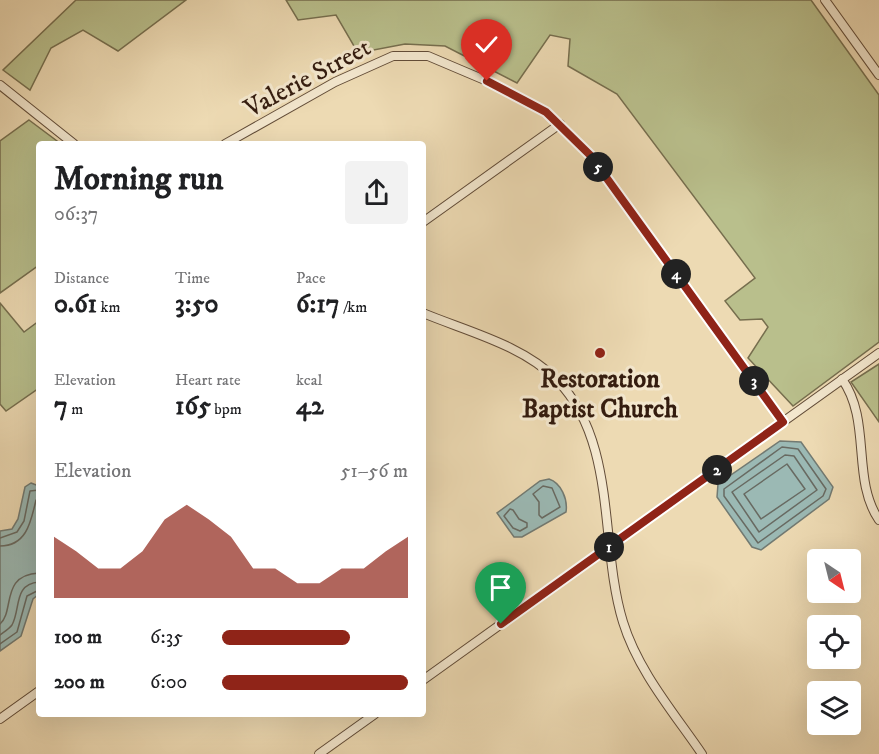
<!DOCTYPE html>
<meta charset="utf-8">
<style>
body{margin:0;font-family:"IM FELL DW Pica",serif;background:#f2f2f2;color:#202124;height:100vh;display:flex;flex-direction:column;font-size:22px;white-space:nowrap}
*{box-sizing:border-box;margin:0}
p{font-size:20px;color:#757577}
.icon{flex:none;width:33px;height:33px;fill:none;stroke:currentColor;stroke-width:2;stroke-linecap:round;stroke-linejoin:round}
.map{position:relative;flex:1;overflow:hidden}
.panel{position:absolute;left:36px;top:141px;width:390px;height:576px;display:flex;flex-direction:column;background:#fff;border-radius:6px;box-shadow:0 6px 24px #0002}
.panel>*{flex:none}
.needle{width:39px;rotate:145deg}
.fabs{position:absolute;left:807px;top:549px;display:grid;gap:12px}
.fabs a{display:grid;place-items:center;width:54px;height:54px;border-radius:6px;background:#fff;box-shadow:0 6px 24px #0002;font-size:30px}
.pin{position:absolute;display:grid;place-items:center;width:51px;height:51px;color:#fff;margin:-62px -26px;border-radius:50% 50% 50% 0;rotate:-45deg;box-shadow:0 0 6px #0007}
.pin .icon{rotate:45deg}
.km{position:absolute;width:30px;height:30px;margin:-15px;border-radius:50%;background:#222;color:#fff;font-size:16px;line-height:30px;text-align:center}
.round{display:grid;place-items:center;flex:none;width:63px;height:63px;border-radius:6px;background:#f2f2f2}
.headline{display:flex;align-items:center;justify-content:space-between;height:102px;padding:0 18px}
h1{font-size:33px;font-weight:800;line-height:45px}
.metrics{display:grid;grid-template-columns:repeat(3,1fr);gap:9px;height:102px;padding:6px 18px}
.metrics div{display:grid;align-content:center}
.metrics b{font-size:26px;font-weight:800}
.metrics small{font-size:16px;font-weight:400}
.metrics p{font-size:16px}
.chart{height:168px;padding:12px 18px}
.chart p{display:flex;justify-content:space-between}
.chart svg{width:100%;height:108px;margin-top:6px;fill:#8f2418;opacity:.7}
ul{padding:0 18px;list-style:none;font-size:20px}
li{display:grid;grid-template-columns:96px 72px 1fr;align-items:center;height:45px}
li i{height:15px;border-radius:8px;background:#8f2418}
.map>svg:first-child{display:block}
.green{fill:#b9bf8c;stroke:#766e4e;stroke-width:1.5}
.water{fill:#9bb9b4;stroke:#727a72;stroke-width:1.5}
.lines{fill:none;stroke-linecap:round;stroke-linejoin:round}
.shore{stroke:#686a62;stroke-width:1.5}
.minor-casing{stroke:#624c38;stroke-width:10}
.minor{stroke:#f3e7ce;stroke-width:8}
.route-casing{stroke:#fff;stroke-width:12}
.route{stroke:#8f2418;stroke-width:8}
.poi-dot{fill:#8f2418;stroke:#f3e7ce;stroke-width:2}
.labels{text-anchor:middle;stroke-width:6;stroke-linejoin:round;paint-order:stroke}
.street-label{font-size:26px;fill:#341c0f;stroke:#f3e7ce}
.poi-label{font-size:26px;font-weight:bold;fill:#341c0f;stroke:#f3e7ce}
</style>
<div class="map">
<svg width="879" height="754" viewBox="0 0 879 754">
<rect width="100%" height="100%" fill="#eddab3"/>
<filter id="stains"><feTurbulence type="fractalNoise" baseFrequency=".00333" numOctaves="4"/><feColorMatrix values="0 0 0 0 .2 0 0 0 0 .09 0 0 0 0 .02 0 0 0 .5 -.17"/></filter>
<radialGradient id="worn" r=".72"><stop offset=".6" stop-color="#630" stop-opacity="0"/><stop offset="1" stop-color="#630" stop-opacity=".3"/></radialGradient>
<g class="green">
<polygon points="76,0 186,0 118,51 83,30 51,48 30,90 3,70"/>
<polygon points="286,0 811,0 879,95 879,342 793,406 748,358 768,327 762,319 740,320 725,301 755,278 617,94 568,66 570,39 550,35 517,83 445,46 405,44 358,53 336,15 298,20"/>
<polygon points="29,120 61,144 39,144 39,265 0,293 0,141"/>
<polygon points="0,303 24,332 39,321 39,388 6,411 0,404"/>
<polygon points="879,364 879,422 851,382"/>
</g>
<g class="water">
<polygon points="780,441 801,442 833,487 829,499 761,550 752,547 717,497 718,484"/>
<path d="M549,479C561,483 568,499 566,512L522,537H514L497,513L540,481Z"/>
<polygon points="31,483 39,486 39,594 33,599 21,636 0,651 0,531 12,529 18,519 25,487"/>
</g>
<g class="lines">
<g class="shore">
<polygon points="782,447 798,449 826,489 823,496 758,543 724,496 724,489"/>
<polygon points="785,455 794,456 817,490 759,532 732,492"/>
<polygon points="787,464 805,489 761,519 744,494"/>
<polygon points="543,486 552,488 560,507 542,518 539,515 539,502 533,494"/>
<polygon points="510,509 513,510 519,519 527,523 527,527 520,531 513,528 504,516"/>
<polyline points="0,538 17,532 24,521 30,491 39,490"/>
<path d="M0,546C27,546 31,521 36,500L39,498"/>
<path d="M0,624C15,611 0,575 39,573"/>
<path d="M0,635C4,632 9,629 12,625C21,609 13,584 39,582"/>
<polyline points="0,644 17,632 27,596 39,590"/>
</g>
<defs>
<g id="minor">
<polyline points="825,0 879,75"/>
<polyline points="0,85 74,144"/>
<polyline points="225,144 335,82 393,56 428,56 487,81 546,112 590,155 783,422"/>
<polyline points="423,222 560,124"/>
<path d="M423,313C466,331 523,345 557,380C618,443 599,544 623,622C638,671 674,713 702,754"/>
<path d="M842,379C872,421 851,479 879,520"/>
<polyline points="423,680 879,353"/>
<polyline points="0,719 39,691"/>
<polyline points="319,754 375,714"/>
</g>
</defs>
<use href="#minor" class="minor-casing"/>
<use href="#minor" class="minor"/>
</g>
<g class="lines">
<defs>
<polyline id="route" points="487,81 546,112 590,155 783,422 501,624"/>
</defs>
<use href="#route" class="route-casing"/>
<use href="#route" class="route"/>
</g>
<circle class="poi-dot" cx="600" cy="353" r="6"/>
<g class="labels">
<g class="street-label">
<text transform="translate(307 77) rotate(-28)" y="9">Valerie Street</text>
</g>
<g class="poi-label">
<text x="600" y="387">Restoration<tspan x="600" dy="30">Baptist Church</tspan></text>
</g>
</g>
<rect width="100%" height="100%" filter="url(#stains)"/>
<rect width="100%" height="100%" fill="url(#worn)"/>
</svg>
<div class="fabs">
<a><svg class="needle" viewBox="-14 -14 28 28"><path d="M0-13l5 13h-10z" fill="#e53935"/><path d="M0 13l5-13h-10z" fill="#757577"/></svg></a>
<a><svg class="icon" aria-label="locate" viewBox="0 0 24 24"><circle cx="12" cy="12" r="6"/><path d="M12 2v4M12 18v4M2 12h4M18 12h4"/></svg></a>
<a><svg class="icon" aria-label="layers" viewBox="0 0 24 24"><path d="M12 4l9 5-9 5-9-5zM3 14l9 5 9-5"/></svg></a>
</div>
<div class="pin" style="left:501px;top:624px;background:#1e9e55"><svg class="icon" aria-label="arrive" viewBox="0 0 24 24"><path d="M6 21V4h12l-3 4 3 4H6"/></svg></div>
<div class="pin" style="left:487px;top:81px;background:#d93025"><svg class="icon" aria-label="check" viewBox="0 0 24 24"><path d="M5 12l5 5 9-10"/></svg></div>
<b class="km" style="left:609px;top:547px">1</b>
<b class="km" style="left:717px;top:470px">2</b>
<b class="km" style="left:754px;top:381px">3</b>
<b class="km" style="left:676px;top:274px">4</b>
<b class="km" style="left:598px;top:167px">5</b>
<section class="panel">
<div class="headline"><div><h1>Morning run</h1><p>06:37</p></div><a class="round"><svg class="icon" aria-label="share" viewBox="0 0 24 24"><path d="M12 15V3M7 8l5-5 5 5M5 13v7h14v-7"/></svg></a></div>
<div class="metrics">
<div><p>Distance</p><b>0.61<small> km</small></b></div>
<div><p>Time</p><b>3:50</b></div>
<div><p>Pace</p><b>6:17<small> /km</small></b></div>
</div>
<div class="metrics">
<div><p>Elevation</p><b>7<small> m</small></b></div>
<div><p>Heart rate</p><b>165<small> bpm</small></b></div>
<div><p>kcal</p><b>42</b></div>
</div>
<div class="chart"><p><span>Elevation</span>51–56 m</p>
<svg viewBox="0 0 160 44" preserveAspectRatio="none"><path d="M0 44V19L10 25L20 32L30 32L40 25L50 12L60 6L70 12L80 19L90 32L100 32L110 38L120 38L130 32L140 32L150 25L160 19V44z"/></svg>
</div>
<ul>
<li><b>100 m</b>6:35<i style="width:69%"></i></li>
<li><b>200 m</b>6:00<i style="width:100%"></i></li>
</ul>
</section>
</div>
